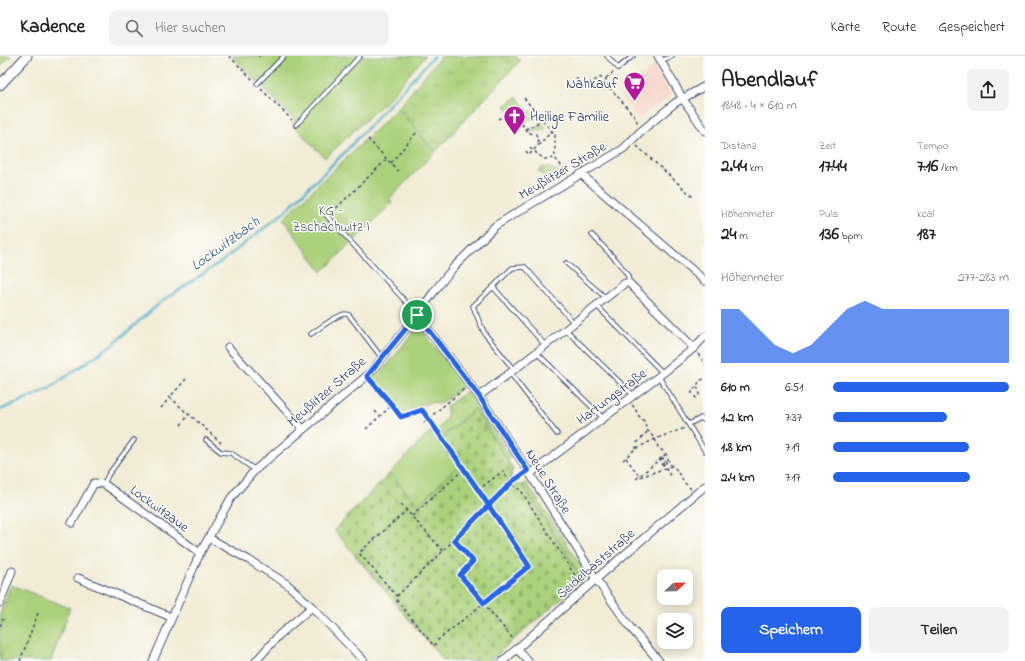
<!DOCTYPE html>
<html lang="de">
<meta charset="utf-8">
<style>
body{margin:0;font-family:"Indie Flower",sans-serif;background:#f2f2f2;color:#222;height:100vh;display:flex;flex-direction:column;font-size:15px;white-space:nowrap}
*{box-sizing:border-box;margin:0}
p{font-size:13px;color:#767676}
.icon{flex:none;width:22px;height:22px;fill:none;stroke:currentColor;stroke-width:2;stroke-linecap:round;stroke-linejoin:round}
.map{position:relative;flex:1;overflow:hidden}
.sheet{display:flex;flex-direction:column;background:#fff;width:320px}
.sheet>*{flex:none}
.needle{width:26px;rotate:68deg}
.controls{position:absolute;left:657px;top:513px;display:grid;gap:8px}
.controls a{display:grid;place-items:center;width:36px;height:36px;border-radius:8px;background:#fff;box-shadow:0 2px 10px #0003;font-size:20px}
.pin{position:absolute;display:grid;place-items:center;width:34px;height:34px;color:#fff;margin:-17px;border:2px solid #fff;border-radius:50%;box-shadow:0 1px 4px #0007}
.round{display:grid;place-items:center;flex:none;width:42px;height:42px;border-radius:8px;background:#f2f2f2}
.summary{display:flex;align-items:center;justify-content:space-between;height:68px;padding:0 16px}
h1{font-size:22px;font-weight:800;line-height:30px}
.metrics{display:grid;grid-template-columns:repeat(3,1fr);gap:6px;height:68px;padding:4px 16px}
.metrics div{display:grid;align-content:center}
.metrics b{font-size:17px;font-weight:800}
.metrics small{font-size:11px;font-weight:400}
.metrics p{font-size:11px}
.chart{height:112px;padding:8px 16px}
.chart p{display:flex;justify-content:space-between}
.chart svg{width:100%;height:72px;margin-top:4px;fill:#2563eb;opacity:.7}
.action{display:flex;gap:8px;margin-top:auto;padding:8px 16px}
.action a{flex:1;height:46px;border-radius:8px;background:#2563eb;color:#fff;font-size:16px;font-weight:800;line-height:46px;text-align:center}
.action a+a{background:#f2f2f2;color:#222}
ul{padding:0 16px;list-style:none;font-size:13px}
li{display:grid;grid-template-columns:64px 48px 1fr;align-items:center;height:30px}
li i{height:10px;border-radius:5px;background:#2563eb}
header{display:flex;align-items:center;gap:24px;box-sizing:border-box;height:56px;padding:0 20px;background:#fff;border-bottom:1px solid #e0e0e0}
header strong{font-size:19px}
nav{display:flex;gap:22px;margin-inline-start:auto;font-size:14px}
.search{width:280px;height:36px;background:#f2f2f2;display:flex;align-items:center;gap:10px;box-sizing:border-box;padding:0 14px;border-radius:8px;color:#767676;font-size:15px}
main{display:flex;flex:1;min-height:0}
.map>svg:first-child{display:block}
.built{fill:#f6d2c5}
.grass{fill:url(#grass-tufts);stroke:#64806c}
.cemetery{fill:url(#cemetery-stones);stroke:#64806c}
.garden{fill:#acd17b;stroke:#64806c}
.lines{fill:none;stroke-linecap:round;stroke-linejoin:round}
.stream{stroke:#49b0c8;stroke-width:2.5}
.lane-casing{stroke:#3b4b70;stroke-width:5.5}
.street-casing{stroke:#3b4b70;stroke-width:9}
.secondary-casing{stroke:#3b4b70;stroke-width:11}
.path{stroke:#3b4b70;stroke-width:1.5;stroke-dasharray:3 3;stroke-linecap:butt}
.lane{stroke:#fff;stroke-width:3.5}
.street{stroke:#fff;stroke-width:7}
.secondary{stroke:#fff;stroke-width:9}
.route-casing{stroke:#fff;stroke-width:8}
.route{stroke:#2563eb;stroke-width:5}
.labels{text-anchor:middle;stroke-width:3;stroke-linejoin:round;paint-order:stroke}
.poi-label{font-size:14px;fill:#1b2f5e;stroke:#fdfcf7;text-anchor:end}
.street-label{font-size:14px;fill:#1b2f5e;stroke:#fdfcf7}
.park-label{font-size:14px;fill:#466067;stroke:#fdfcf7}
.water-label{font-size:15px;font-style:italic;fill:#2b5c83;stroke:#fdfcf7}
</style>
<header>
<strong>Kadence</strong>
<div class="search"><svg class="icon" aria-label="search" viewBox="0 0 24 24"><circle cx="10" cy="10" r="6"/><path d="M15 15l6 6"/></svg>Hier suchen</div>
<nav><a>Karte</a><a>Route</a><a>Gespeichert</a></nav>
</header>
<main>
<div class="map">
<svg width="705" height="605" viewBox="0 0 705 605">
<defs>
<pattern id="grass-tufts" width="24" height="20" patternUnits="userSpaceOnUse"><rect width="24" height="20" fill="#acd17b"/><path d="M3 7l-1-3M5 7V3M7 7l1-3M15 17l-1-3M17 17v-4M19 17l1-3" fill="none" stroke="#93b46d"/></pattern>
<pattern id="cemetery-stones" width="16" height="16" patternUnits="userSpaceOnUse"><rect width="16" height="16" fill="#acd17b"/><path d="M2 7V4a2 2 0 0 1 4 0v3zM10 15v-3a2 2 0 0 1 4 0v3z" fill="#93b46d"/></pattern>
</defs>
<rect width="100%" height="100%" fill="#fdfcf7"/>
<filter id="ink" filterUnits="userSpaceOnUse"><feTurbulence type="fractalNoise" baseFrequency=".025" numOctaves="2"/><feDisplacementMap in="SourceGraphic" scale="8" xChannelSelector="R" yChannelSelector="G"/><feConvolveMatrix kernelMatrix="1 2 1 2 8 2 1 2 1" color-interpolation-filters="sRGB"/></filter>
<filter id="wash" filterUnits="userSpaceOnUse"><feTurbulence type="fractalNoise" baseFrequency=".012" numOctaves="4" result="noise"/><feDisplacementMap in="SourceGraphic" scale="16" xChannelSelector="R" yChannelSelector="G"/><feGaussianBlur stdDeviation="0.9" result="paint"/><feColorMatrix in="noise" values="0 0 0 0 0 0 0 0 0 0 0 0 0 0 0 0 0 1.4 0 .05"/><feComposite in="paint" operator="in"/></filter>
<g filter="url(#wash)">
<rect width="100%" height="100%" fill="#f2ecd5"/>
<polygon class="built" points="655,9 665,27 669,38 668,41 659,51 654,50 639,63 620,40"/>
<g class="grass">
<polygon points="441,0 516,0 520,5 435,96 398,52"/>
<path d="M517,41L529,56L532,55L536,59L533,63H527L525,67C518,54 511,59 505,50Z"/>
<path d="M541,66L546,72C541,77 534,76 528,74C532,72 534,74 538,72L539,68Z"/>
<polygon points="547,111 559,116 552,122 546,123 538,115 542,112"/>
<path d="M468,334L511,401L507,404L475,353L444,380L438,372C444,367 450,359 446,351Z"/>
<polygon points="526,426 588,520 583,524 523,429"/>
</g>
<path class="cemetery" d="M475,353L513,413L511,417C511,424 515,431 523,429L583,524L513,584L490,605H444L334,474L390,417L418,449L458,410L439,384Z"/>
<g class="garden">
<polygon points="0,0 11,0 0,11"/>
<polygon points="232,0 425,0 389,42 325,102 292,68 295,64"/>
<polygon points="398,52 435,96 389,143 392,147 322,216 283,163"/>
<polygon points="417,272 420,272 465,329 443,346 438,347 430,346 403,357 372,323 381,314 384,313"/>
<polygon points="431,375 458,410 418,449 390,417"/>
<polygon points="11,529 70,552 51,605 0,605 0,558"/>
</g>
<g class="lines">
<polyline class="stream" points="0,354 48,333 113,288 161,246 222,205 282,158 344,97 434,0"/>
</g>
</g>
<g filter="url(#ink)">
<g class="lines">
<defs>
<g id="lane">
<polyline points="607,0 618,12 633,0"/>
<polyline points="661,5 672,0"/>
<polyline points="257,28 284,0"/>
<polyline points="296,69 360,0"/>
<polyline points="327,160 417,258"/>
<polyline points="592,179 618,206 628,220 629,227"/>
<polyline points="566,207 606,242"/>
<polyline points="493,231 545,289"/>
<polyline points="596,249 663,317"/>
<polyline points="565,273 633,339"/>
<path d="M311,278C317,274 339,257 346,258C347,258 348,258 349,259L382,302"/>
<polyline points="536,296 603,362"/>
<polyline points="514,314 485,278 479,265 473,250 493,231 512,212 525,211 574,267"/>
<polyline points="510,317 557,378"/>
<polyline points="659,321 705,395"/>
<polyline points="689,368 701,362 705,365"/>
<polyline points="206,384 221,396 231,397 255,414"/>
<polyline points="104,428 108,419 134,384"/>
</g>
<g id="street">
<polyline points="658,0 683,43 705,75"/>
<polyline points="581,118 705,225"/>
<polyline points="417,259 479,340 530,418 596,523 630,571 659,605"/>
<polyline points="228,291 303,373"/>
<polyline points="479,340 510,317 625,227 629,227 694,292"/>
<polyline points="530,418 663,317 694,292 705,280"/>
<polyline points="72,467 94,427 104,428 200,497"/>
<polyline points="209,482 249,504 287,528 312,551 364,605"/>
<polyline points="78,522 171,561"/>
<polyline points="0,547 12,515"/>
<polyline points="517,593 528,605"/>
<polyline points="153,605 200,497 231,442 255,414 369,318 417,259 436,233 453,212 495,170 516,157 623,93 640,76 675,47 705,30"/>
<polyline points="256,605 279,579 312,551"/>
<polyline points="503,605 596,523 705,430"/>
</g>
<polyline id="secondary" points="0,29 27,0"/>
</defs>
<use href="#lane" class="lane-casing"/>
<use href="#street" class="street-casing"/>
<use href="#secondary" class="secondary-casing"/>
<g class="path">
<polyline points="229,0 253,24"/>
<polyline points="259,0 259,1"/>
<path d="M576,22L584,31C592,31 596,19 605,22L608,28L607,31L612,34L635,61L638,68"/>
<polyline points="606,22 614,16"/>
<polyline points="261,33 292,64"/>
<polyline points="524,42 555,79 555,102"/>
<path d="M498,63L510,57C518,60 521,66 525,73L535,69L541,63"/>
<polyline points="512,64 513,65 517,61"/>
<polyline points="525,73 529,77 536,78 539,89"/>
<polyline points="368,83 398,115"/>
<polyline points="637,90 693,141"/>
<polyline points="530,92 544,103 555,102 567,117"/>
<polyline points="526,95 529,99 554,73"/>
<polyline points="391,107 416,77"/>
<polyline points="332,156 387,103"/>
<polyline points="698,298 705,308"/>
<polyline points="186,323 170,341 188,358"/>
<polyline points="372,326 392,349 401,361 422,354 442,381 529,510 437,585 434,590 397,545 397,540 359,497 407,454"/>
<path d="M697,331L699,335V339L696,342L692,337V334C693,333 695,333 696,331C701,326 695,325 705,323"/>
<polyline points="632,349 635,352 638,359 644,365 647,374 655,383 658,391 666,398 670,408 675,412 685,427 691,433"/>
<polyline points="161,352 170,341"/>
<polyline points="375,355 380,360"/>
<polyline points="424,366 464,333"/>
<polyline points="181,369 189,358 221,387"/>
<polyline points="366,373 392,349"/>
<polyline points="636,393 637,387 648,375"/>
<polyline points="626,402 640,421 672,410"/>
<polyline points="661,402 661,403 660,405 661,408 663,409 666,408 666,406 665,403 663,402 662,405 671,421"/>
<polyline points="623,404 635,393 655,383 685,372"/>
<polyline points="636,423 666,398"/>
<path d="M478,434L503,415C507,421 512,432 520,433L576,521"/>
<polyline points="401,448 443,495"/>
<polyline points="412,460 464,413"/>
<polyline points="454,484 473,505 460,519 514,584"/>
<polyline points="397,540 433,505 513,425 521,419"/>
<polyline points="0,570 3,563"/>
<polyline points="20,605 38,557"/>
</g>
<use href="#lane" class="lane"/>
<use href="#street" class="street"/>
<use href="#secondary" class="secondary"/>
</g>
</g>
<g class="lines" filter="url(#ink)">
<defs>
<path id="route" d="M417,259L367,320L392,349L401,361L422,354C459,404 494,457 529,510L484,547L460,519L473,505L454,484L513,425L528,415L479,340L417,259"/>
</defs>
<use href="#route" class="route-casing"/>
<use href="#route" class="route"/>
</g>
<defs>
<symbol id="supermarket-pin" viewBox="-11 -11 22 30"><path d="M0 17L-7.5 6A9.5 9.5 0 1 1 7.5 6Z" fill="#b5179e" stroke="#fdfcf7"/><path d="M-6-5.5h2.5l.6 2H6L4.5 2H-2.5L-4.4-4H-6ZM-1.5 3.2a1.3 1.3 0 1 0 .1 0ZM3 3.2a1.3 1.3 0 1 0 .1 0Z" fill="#fff"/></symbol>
<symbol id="church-pin" viewBox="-11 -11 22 30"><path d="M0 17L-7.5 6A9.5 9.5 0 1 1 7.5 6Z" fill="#b5179e" stroke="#fdfcf7"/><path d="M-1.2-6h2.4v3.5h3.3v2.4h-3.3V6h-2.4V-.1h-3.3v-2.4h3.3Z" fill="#fff"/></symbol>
</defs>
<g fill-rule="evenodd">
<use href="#supermarket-pin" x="622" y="14" width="25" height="34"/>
<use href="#church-pin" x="502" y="48" width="25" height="34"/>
</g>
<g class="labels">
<g class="poi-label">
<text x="618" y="32">Nahkauf</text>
<text x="530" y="65" text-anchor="start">Heilige Familie</text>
</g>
<g class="street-label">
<text transform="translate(562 114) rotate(-31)" y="5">Meußlitzer Straße</text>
<text transform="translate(326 335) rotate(-41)" y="5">Meußlitzer Straße</text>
<text transform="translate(611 340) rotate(-37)" y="5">Hartungstraße</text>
<text transform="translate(549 425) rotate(58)" y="5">Neue Straße</text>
<text transform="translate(160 452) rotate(36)" y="5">Lockwitzaue</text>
<text transform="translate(595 507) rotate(-41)" y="5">Seidelbaststraße</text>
</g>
<g class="park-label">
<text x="331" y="159">KG -<tspan x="331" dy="16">Zschachwitz I</tspan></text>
</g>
<g class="water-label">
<text transform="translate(225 187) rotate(-36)" y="5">Lockwitzbach</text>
</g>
</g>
</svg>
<div class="controls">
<a><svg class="needle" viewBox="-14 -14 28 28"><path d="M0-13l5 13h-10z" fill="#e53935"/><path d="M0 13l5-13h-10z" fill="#767676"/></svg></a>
<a><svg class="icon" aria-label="layers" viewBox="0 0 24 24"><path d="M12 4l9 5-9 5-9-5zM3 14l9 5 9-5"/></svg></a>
</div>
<div class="pin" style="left:417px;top:259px;background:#1e9e55"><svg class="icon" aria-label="arrive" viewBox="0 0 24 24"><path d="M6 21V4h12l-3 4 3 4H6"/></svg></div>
</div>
<section class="sheet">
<div class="summary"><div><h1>Abendlauf</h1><p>18:48 · 4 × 610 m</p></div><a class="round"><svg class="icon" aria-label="share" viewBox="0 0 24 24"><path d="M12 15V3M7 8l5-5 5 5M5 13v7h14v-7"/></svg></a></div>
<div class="metrics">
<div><p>Distanz</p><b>2.44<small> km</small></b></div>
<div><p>Zeit</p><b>17:44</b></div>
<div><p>Tempo</p><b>7:16<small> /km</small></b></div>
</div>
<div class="metrics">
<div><p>Höhenmeter</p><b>24<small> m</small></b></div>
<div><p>Puls</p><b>136<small> bpm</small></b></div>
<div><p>kcal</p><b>187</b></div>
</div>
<div class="chart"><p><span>Höhenmeter</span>277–283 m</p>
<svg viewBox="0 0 160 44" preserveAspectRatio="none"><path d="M0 44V11L10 11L20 22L30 33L40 38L50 33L60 22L70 11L80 6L90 11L100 11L110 11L120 11L130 11L140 11L150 11L160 11V44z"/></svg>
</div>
<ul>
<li><b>610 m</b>6:51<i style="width:100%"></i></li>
<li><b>1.2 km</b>7:37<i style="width:65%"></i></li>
<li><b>1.8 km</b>7:19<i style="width:77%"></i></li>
<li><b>2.4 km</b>7:17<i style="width:78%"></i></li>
</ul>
<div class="action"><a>Speichern</a><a>Teilen</a></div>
</section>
</main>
